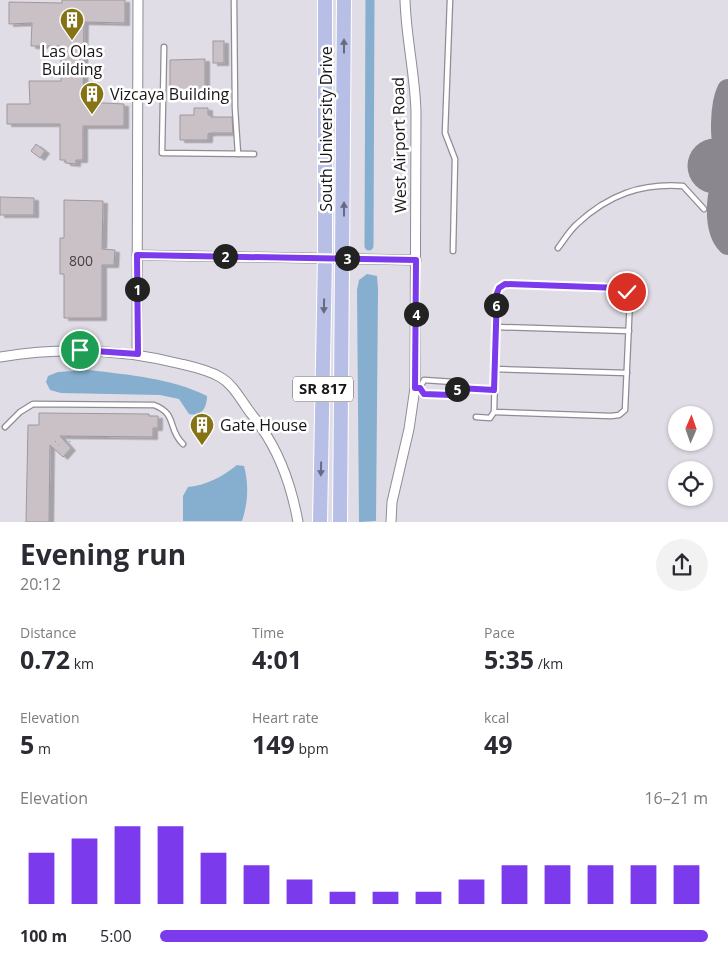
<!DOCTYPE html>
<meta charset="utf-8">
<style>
body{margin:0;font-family:"Open Sans",sans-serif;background:#f2f2f3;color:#2b2b33;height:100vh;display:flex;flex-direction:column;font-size:19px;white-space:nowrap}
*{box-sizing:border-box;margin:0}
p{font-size:16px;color:#7c7c81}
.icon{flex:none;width:28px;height:28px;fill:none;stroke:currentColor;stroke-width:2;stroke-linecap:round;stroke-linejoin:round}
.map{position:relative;height:522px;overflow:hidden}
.panel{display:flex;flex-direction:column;background:#fff;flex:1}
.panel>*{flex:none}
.needle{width:32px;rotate:2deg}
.tools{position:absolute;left:668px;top:406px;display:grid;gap:10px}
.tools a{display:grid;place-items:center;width:45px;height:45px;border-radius:50%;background:#fff;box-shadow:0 1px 4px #0004;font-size:25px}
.pin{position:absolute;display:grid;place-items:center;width:42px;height:42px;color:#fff;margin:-21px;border:2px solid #fff;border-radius:50%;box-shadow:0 1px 5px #0007}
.km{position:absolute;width:25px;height:25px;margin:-12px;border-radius:50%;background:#222;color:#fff;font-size:14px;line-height:25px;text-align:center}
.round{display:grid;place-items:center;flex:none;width:52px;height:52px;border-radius:26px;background:#f2f2f3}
.head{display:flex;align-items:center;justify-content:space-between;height:85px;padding:0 20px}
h1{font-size:28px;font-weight:700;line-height:38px}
.figures{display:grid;grid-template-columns:repeat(3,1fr);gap:8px;height:85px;padding:5px 20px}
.figures div{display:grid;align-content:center}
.figures b{font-size:25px;font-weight:700}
.figures small{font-size:14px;font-weight:400}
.figures p{font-size:14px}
.chart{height:140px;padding:10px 20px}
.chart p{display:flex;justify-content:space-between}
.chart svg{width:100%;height:90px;margin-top:5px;stroke:#7c3aed;stroke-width:6}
ul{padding:0 20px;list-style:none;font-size:16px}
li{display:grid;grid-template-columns:80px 60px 1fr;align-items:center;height:38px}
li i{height:12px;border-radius:6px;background:#7c3aed}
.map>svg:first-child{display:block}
.water{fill:#86aece}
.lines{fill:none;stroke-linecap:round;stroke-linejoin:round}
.canal{stroke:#86aece;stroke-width:9}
.taxiway{stroke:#8a878e;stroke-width:22}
.runway{stroke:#8a878e;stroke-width:55}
.building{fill:#cac1c7;stroke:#a0979d;filter:url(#shadow)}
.lane-casing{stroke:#8f8c94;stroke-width:7}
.street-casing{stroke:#8f8c94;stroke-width:11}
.primary-casing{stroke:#fff;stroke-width:16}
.path{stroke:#858289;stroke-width:1;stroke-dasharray:1 4;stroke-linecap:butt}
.lane{stroke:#fff;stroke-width:4.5}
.street{stroke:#fff;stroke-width:9}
.primary{stroke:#b7bfe6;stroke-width:14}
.oneway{fill:#676a80}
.route-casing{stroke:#fff;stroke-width:10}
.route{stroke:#7c3aed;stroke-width:6}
.labels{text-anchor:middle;stroke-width:5;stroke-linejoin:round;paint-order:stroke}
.number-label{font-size:14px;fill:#444144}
.shield{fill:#fff;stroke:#5d5c5e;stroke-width:1}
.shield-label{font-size:15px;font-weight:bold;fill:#171619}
.poi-label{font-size:16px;fill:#171619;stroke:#fff;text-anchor:start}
.street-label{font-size:16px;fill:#171619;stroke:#fff}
</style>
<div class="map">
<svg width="728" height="522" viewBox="0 0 728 522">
<defs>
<filter id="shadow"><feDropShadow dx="4.5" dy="2.5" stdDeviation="0" flood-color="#0004"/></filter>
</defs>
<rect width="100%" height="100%" fill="#e1dde6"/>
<g class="water">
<polygon points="367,274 377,276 378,289 376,521 359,522 357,290 359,280"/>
<path d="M89,370C129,375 171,378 207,396C207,407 202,417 189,414L179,399L160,395L61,393L50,390L46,382L48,376L58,372Z"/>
<path d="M237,465L244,466C249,484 248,503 242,521H183V496L188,487C207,485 222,477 237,465Z"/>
</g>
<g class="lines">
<polyline class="canal" points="369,246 370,0"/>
<g class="taxiway">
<path d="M728,90C721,104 719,143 728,156"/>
<path d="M728,175C715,190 714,230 728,244"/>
</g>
<polyline class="runway" points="715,166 728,166"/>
</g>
<g class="building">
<polygon points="62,0 125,0 125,23 84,22 83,70 84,102 124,104 124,126 83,126 83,160 76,160 76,164 66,163 65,160 60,160 60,124 7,124 7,104 30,104 29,81 61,81 61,46 31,46 32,23 9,24 9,2 62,3"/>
<rect x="213" y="41" width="11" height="22"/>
<polygon points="205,59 205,93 170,94 170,60"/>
<polygon points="194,108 208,108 208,115 211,115 211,117 232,117 233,133 211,133 208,134 208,140 180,140 180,115 194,115"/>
<polygon points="36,144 45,151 40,158 31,151"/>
<polygon points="0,197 34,198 34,215 0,215"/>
<polygon points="64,200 103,201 102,249 115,250 114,265 102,265 102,318 64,318 64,274 60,274 60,238 64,238"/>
<polygon points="39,413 149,414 149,416 158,416 158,428 153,428 153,437 60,436 71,448 63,457 50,445 49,522 26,522 28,425 39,425"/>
</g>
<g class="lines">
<defs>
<g id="lane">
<polyline points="234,0 235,108 238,154"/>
<polyline points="450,0 445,133 455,159 453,251"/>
<polyline points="164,47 162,153 254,154"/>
<path d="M558,248C564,240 570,230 577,224C608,195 641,183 683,186L704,209"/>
<polygon points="505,284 620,289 627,293 630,298 625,410 619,415 611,416 494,412 497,293 499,288"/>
<polyline points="496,327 629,331"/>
<polyline points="494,369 627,373"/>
<polyline points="415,388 420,388 424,394 451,395 459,388 494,390"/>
<polyline points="420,388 424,380 454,382 459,388"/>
<polyline points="476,417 490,418 494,412"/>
<path d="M5,427L20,412L33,404L154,405C178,414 167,429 183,444"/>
</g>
<g id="street">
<polyline points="137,255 416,260"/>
<polyline points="137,354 138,0"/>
<path d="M0,357C60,347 121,349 181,364C194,367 208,370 220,377C231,383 238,395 245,405C250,413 256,419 261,427C280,454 292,489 298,522"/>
<path d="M391,522L392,502L409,429L415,388L416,112C415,74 406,37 405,0"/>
</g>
<g id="primary">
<polyline points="320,522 325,257 325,0"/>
<polyline points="340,522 344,0"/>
</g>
</defs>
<use href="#lane" class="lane-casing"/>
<use href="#street" class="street-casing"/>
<use href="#primary" class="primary-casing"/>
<g class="path">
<polyline points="69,436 70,443"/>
<polyline points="55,441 61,447"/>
</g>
<use href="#lane" class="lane"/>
<use href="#street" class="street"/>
<use href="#primary" class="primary"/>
</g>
<defs><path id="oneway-solid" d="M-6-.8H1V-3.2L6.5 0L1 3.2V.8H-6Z" transform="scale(1.25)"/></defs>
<g class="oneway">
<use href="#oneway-solid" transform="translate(344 46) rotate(-90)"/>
<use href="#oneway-solid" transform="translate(344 209) rotate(-90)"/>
<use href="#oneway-solid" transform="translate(324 306) rotate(91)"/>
<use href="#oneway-solid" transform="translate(321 469) rotate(91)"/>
</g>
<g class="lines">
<defs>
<polyline id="route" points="80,350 138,354 137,255 416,260 415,388 420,388 424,394 451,395 458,388 494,390 497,293 499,288 505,284 620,288 627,292"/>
</defs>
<use href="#route" class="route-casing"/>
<use href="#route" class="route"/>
</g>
<defs>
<symbol id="building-pin" viewBox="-11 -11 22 30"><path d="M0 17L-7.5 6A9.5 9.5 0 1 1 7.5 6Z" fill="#857316" stroke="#fff"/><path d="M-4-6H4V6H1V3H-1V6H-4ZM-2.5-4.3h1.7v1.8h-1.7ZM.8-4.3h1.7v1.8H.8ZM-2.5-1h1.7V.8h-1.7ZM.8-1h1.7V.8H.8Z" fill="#fff"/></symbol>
</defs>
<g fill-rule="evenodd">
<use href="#building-pin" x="58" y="6" width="28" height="38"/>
<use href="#building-pin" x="78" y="80" width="28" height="38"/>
<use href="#building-pin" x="188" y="411" width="28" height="38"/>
</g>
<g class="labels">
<g class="number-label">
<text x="81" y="266">800</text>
</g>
<rect class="shield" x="293" y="376.5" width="60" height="25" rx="4"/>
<g class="shield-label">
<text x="323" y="394">SR 817</text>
</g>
<g class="poi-label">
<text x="72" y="57" text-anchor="middle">Las Olas<tspan x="72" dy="18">Building</tspan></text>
<text x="110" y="100">Vizcaya Building</text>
<text x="220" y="431">Gate House</text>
</g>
<g class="street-label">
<text transform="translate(326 129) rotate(-90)" y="6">South University Drive</text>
<text transform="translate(399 145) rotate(-91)" y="6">West Airport Road</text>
</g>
</g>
</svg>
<div class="tools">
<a><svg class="needle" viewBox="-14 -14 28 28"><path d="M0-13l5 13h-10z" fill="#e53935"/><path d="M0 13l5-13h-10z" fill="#7c7c81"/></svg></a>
<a><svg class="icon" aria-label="locate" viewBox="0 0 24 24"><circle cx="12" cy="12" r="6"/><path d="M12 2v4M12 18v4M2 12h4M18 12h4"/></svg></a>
</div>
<div class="pin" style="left:80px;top:350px;background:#1e9e55"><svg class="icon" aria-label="arrive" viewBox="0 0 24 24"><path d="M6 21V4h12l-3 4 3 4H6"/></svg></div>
<div class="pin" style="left:627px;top:292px;background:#d93025"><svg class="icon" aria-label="check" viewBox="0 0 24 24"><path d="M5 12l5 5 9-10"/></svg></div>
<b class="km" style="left:137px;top:289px">1</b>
<b class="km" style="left:225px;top:256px">2</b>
<b class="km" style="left:347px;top:258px">3</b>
<b class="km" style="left:416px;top:314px">4</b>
<b class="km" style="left:457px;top:389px">5</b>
<b class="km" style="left:496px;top:305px">6</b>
</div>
<section class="panel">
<div class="head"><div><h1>Evening run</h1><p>20:12</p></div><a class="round"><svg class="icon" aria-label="share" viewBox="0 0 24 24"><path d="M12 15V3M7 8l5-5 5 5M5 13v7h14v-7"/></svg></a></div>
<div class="figures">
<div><p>Distance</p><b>0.72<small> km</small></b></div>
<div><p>Time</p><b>4:01</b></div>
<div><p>Pace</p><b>5:35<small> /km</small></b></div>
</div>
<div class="figures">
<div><p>Elevation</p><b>5<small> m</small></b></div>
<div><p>Heart rate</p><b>149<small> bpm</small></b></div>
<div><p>kcal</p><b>49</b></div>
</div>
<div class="chart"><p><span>Elevation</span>16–21 m</p>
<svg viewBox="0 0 160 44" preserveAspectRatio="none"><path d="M5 44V19M15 44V12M25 44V6M35 44V6M45 44V19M55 44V25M65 44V32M75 44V38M85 44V38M95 44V38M105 44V32M115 44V25M125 44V25M135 44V25M145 44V25M155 44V25"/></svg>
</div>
<ul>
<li><b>100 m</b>5:00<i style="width:100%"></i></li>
</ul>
</section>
